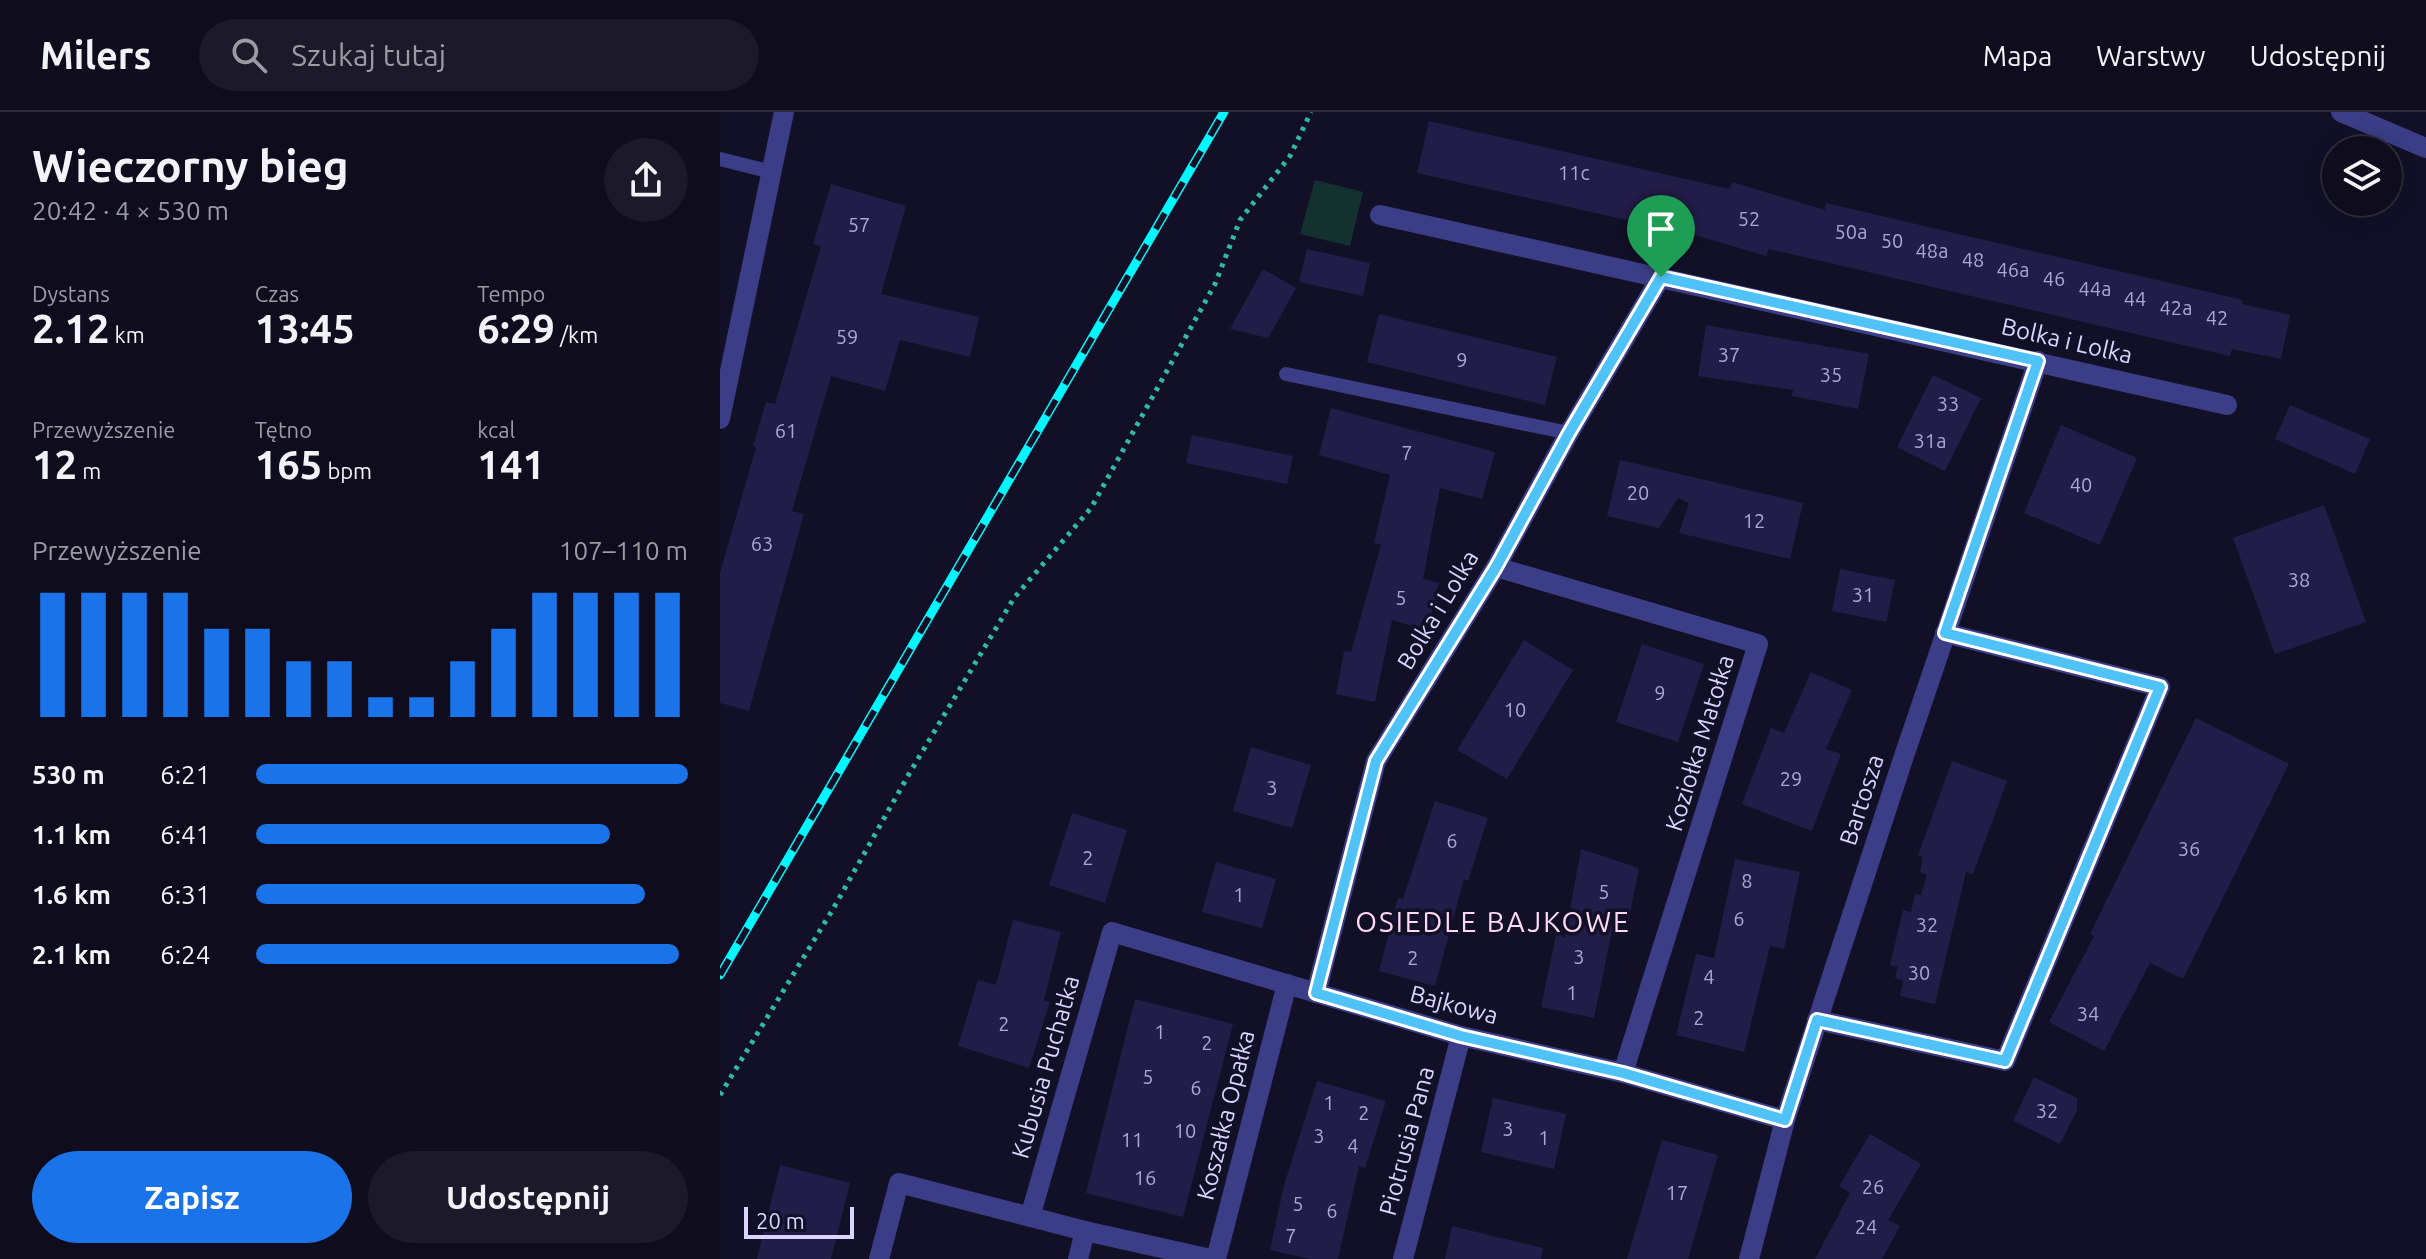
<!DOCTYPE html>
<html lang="pl">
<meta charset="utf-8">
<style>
body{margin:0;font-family:Ubuntu,sans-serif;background:#1c1a2a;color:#f1f3f6;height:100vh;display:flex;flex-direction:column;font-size:30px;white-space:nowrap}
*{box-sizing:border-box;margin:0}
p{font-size:26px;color:#9b9ba4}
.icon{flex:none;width:44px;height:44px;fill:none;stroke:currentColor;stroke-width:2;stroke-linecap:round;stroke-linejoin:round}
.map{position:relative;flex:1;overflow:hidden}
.drawer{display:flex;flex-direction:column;background:#0e0c1d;width:720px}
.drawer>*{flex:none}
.buttons{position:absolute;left:1602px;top:24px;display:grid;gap:16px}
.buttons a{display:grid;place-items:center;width:80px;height:80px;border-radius:50%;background:#0e0c1d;box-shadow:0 4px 20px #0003,0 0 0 2px #2e2c3b;font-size:40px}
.scale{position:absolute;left:24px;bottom:20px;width:110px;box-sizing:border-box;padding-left:8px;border:4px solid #d8d6ff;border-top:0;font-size:22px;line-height:28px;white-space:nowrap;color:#d8d6ff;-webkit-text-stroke:6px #121027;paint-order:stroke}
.pin{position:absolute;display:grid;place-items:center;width:68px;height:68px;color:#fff;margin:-82px -34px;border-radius:50% 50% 50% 0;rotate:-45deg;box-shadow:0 0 8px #0007}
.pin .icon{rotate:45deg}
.round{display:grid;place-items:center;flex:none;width:84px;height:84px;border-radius:42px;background:#1c1a2a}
.summary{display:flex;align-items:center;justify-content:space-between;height:136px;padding:0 32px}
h1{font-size:44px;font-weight:600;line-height:60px}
.figures{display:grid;grid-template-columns:repeat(3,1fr);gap:12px;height:136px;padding:8px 32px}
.figures div{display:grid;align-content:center}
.figures b{font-size:40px;font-weight:600}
.figures small{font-size:22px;font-weight:400}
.figures p{font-size:22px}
.chart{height:224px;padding:16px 32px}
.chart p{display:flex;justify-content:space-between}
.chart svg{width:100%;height:144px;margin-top:8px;stroke:#1a73e8;stroke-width:6}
.button{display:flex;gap:16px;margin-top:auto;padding:16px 32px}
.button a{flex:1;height:92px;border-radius:48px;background:#1a73e8;color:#fff;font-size:32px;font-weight:600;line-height:92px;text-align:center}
.button a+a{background:#1c1a2a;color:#f1f3f6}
ul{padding:0 32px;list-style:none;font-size:26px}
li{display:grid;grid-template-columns:128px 96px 1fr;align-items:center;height:60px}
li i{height:20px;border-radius:10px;background:#1a73e8}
header{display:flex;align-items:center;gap:48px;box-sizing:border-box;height:112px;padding:0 40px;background:#0e0c1d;border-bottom:2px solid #2e2c3b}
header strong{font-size:38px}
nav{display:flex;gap:44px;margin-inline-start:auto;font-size:28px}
.search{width:560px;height:72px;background:#1c1a2a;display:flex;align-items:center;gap:20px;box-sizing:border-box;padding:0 28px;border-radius:44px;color:#9b9ba4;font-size:30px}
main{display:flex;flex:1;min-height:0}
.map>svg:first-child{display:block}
.green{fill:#13312e}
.building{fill:#221c48}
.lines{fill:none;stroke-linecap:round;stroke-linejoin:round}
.path{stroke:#30b9a7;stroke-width:5;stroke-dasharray:4 6;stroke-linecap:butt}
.lane{stroke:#3b3d86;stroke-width:14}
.street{stroke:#3b3d86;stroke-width:20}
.rail-casing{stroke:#03f5fd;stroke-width:9}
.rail{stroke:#121027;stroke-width:6;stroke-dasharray:18;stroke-linecap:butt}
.route-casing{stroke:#fff;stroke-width:16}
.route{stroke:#4fc3f7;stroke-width:10}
.labels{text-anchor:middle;stroke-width:7;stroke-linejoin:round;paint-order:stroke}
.number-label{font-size:20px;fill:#aaa8d1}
.street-label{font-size:24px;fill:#d8d6ff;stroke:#121027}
.quarter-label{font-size:28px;letter-spacing:2px;fill:#ffd8f3;stroke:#121027}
</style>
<header>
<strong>Milers</strong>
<div class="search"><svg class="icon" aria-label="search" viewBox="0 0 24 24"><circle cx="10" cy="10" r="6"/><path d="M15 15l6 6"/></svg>Szukaj tutaj</div>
<nav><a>Mapa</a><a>Warstwy</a><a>Udostępnij</a></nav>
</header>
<main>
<section class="drawer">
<div class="summary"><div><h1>Wieczorny bieg</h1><p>20:42 · 4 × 530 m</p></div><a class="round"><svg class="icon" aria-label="share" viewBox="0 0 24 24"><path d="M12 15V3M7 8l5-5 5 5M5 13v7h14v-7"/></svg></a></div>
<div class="figures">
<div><p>Dystans</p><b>2.12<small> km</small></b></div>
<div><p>Czas</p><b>13:45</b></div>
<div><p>Tempo</p><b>6:29<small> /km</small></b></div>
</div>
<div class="figures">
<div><p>Przewyższenie</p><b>12<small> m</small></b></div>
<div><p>Tętno</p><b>165<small> bpm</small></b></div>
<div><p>kcal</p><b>141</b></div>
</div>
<div class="chart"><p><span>Przewyższenie</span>107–110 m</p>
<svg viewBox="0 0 160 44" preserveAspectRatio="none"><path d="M5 44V6M15 44V6M25 44V6M35 44V6M45 44V17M55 44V17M65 44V27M75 44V27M85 44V38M95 44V38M105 44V27M115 44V17M125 44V6M135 44V6M145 44V6M155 44V6"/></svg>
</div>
<ul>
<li><b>530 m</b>6:21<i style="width:100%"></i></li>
<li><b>1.1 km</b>6:41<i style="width:82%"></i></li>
<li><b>1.6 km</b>6:31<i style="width:90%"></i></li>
<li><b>2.1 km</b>6:24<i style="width:98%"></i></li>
</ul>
<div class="button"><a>Zapisz</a><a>Udostępnij</a></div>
</section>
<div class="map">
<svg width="1706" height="1147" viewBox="0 0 1706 1147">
<rect width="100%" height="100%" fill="#121027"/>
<polygon class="green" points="595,68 643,80 630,134 580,122"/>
<g class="building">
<polygon points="709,9 1010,77 1012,70 1105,98 1106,91 1523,188 1522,192 1570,203 1561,247 1512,237 1510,244 1049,137 1046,144 948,115 947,117 697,61"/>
<polygon points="111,72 186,94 161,182 259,205 250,245 180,228 165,279 111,264 72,399 84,402 29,599 0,591 0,461 36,335 33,334 46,290 55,292 101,134 93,132"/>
<polygon points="587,137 650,151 643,184 579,170"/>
<polygon points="543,157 576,176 548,226 510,217"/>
<polygon points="659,202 837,245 825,293 647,250"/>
<polygon points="986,213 1149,242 1138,297 1072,284 1073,278 978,264"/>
<polygon points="1213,263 1261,286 1225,359 1177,335"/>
<polygon points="1570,293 1650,327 1635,362 1555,327"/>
<polygon points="611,296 775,340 762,387 720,376 703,467 719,471 707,518 672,508 655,590 616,582 624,539 631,540 661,433 654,431 670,363 599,343"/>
<polygon points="1341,313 1417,346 1380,433 1304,401"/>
<polygon points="472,323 573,344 567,372 466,351"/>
<polygon points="900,348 1083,391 1070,447 959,421 969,391 958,386 939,416 887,404"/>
<polygon points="1604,393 1646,510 1555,542 1513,426"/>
<polygon points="1120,457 1175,468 1166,510 1112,499"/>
<polygon points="804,528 853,558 787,667 737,638"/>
<polygon points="922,532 984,552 958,630 896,610"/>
<polygon points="1091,560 1132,578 1106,637 1121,642 1092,719 1022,692 1051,616 1064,621"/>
<polygon points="1476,606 1569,652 1463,867 1430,851 1384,939 1329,910 1374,824 1370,822"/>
<polygon points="531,635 591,653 572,716 513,699"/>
<polygon points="1232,649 1287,669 1253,762 1246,760 1215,892 1180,884 1183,869 1175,866 1178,855 1170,853 1183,798 1191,800 1195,782 1201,783 1207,763 1200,760 1203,745 1198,743"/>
<polygon points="715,689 768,706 748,769 744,767 715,874 659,859 678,786 683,787"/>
<polygon points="352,701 407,718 385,791 329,773"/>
<polygon points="861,737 919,756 909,807 895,804 874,906 821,895 836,823 845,825"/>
<polygon points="1015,747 1080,760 1064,837 1050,834 1024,940 956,923 976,842 994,846"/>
<polygon points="496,750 556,767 542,816 482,800"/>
<polygon points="293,808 341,820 324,888 330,890 309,956 238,934 258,868 276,873"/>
<polygon points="415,887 513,912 463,1105 366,1081"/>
<polygon points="1314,965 1357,986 1357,998 1340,1032 1293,1009"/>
<polygon points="597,969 666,989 645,1056 639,1054 618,1147 590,1147 550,1138 564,1073"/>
<polygon points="773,986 846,1002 834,1057 761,1040"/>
<polygon points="1150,1022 1201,1052 1168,1108 1180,1114 1162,1147 1095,1147 1130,1081 1119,1074"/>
<polygon points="942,1028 998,1043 968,1147 907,1147"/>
<polygon points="60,1053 130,1071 111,1147 37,1147"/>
<polygon points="732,1114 823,1136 821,1147 725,1147"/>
</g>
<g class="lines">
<polyline class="path" points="0,983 113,797 189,662 294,486 371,396 495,172 520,108 570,44 591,0"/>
<g class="lane">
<polyline points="0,47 52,60"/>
<polyline points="566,262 849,321"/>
</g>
<g class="street">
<polyline points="1621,0 1706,36"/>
<polyline points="660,103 1507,293"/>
<polyline points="0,307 64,0"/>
<polyline points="776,455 1038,532 903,961"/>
<polyline points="596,881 656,649 776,455 849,321 941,165"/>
<polyline points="1097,908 1285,949 1440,575 1225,521"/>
<polyline points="310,1105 392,820 741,924 903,961 1065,1008"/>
<polyline points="159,1147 179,1071 365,1119"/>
<polyline points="358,1147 365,1119 491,1147"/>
<polyline points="496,1147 567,872"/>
<polyline points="683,1147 741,924"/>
<polyline points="1029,1147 1065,1008 1183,647 1318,249"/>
</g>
<defs>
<polyline id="rail" points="0,863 504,0"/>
</defs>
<use href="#rail" class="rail-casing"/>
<use href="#rail" class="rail"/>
</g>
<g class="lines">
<defs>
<polygon id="route" points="941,165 1318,249 1225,521 1440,575 1285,949 1097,908 1065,1008 903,961 741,924 596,881 656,649 776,455 849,321"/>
</defs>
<use href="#route" class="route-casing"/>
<use href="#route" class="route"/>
</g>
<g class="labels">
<g class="number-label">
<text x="854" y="68">11c</text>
<text x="1029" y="114">52</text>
<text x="139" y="120">57</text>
<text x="1131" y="127">50a</text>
<text x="1172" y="136">50</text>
<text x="1212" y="146">48a</text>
<text x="1253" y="155">48</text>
<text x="1293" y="165">46a</text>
<text x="1334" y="174">46</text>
<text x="1375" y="184">44a</text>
<text x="1415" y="194">44</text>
<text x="1456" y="203">42a</text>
<text x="1497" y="213">42</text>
<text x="127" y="232">59</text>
<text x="1009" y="250">37</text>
<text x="742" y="255">9</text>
<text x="1111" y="270">35</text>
<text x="1228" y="299">33</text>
<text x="66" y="326">61</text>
<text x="1210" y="336">31a</text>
<text x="687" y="348">7</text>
<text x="1361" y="380">40</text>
<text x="918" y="388">20</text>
<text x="1034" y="416">12</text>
<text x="42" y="439">63</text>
<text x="1579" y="475">38</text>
<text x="1143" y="490">31</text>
<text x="681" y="493">5</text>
<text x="940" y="588">9</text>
<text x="795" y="605">10</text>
<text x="1071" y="674">29</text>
<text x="552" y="683">3</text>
<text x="732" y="736">6</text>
<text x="1469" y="744">36</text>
<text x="368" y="753">2</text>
<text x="1027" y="776">8</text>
<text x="884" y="787">5</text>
<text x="519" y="790">1</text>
<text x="1019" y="814">6</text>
<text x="1207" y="820">32</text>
<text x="859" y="852">3</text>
<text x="693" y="853">2</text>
<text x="1199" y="868">30</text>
<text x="989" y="872">4</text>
<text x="852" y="888">1</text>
<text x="1368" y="909">34</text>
<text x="979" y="913">2</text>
<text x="284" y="919">2</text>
<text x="440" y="927">1</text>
<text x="487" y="938">2</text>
<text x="428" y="972">5</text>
<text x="476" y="983">6</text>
<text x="609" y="998">1</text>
<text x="1327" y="1006">32</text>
<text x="644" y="1008">2</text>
<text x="788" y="1024">3</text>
<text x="465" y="1026">10</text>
<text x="599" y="1031">3</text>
<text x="824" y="1033">1</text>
<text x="412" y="1035">11</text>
<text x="633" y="1041">4</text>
<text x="425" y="1073">16</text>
<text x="1153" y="1082">26</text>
<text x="957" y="1088">17</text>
<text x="578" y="1099">5</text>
<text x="612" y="1106">6</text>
<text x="1146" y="1122">24</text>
<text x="571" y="1131">7</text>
</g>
<g class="street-label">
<text transform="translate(1347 229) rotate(13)" y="8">Bolka i Lolka</text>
<text transform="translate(718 498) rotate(-59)" y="8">Bolka i Lolka</text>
<text transform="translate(980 631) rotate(-73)" y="8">Koziołka Matołka</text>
<text transform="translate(1142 688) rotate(-72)" y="8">Bartosza</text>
<text transform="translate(734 893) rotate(15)" y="8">Bajkowa</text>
<text transform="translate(326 955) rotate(-74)" y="8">Kubusia Puchatka</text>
<text transform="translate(506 1003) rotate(-76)" y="8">Koszałka Opałka</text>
<text transform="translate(687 1029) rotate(-75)" y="8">Piotrusia Pana</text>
</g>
<g class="quarter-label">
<text x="773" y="820">OSIEDLE BAJKOWE</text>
</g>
</g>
</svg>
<div class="buttons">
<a><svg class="icon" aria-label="layers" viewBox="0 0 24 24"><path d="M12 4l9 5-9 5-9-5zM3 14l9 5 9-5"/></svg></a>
</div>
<div class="scale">20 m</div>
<div class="pin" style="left:941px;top:165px;background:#1e9e55"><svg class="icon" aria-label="arrive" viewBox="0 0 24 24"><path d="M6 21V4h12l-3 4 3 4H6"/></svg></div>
</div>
</main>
